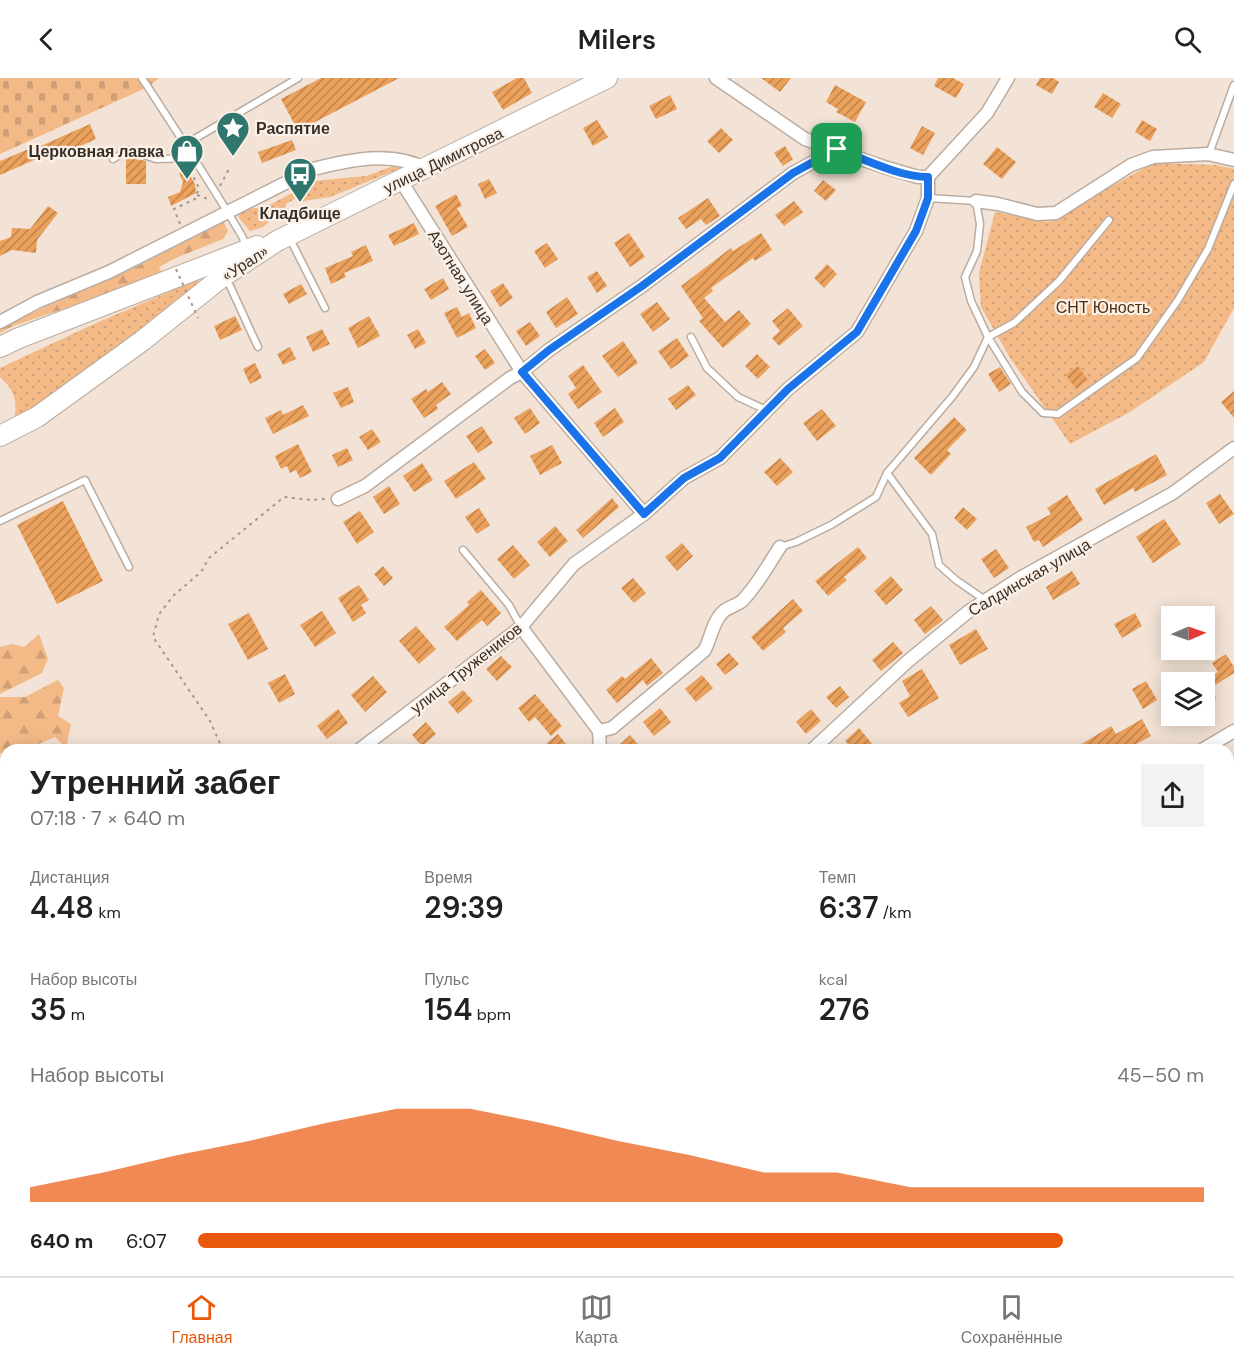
<!DOCTYPE html>
<html lang="ru">
<meta charset="utf-8">
<style>
body{margin:0;font-family:"DM Sans",sans-serif;background:#f2f2f2;color:#222;height:100vh;display:flex;flex-direction:column;font-size:22px;white-space:nowrap}
*{box-sizing:border-box;margin:0}
p{font-size:20px;color:#767676}
.icon{flex:none;width:33px;height:33px;fill:none;stroke:currentColor;stroke-width:2;stroke-linecap:round;stroke-linejoin:round}
.map{position:relative;flex:1;overflow:hidden}
.side{position:absolute;left:0px;top:666px;width:1234px;height:532px;display:flex;flex-direction:column;background:#fff;border-radius:18px 18px 0 0;box-shadow:0 3px 15px #0003}
.side>*{flex:none}
.needle{width:39px;rotate:88deg}
.buttons{position:absolute;left:1161px;top:528px;display:grid;gap:12px}
.buttons a{display:grid;place-items:center;width:54px;height:54px;border-radius:0px;background:#fff;box-shadow:0 3px 15px #0003;font-size:30px}
.pin{position:absolute;display:grid;place-items:center;width:51px;height:51px;color:#fff;margin:-26px;border-radius:12px;box-shadow:0 3px 9px #0006}
.round{display:grid;place-items:center;flex:none;width:63px;height:63px;border-radius:0px;background:#f2f2f2}
.summary{display:flex;align-items:center;justify-content:space-between;height:102px;padding:0 30px}
h1{font-size:33px;font-weight:600;line-height:45px}
.metrics{display:grid;grid-template-columns:repeat(3,1fr);gap:9px;height:102px;padding:6px 30px}
.metrics div{display:grid;align-content:center}
.metrics b{font-size:30px;font-weight:600}
.metrics small{font-size:16px;font-weight:400}
.metrics p{font-size:16px}
.chart{height:168px;padding:12px 30px}
.chart p{display:flex;justify-content:space-between}
.chart svg{width:100%;height:108px;margin-top:6px;fill:#ea580c;opacity:.7}
ul{padding:0 30px;list-style:none;font-size:20px}
li{display:grid;grid-template-columns:96px 72px 1fr;align-items:center;height:45px}
li i{height:15px;border-radius:8px;background:#ea580c}
header{display:flex;justify-content:space-between;align-items:center;height:78px;padding:0 30px;background:#fff;font-size:27px;font-weight:600}
.tabs{display:flex;justify-content:space-around;align-items:center;height:84px;border-top:2px solid #e0e0e0;background:#fff;font-size:16px;color:#767676}
.tabs a{display:grid;justify-items:center;gap:3px}
.tabs .selected{color:#ea580c}
.map>svg:first-child{display:block}
.green{fill:url(#green-dots)}
.forest{fill:url(#forest-firs)}
.cemetery{fill:url(#cemetery-stones)}
.water{fill:#5ae7d7}
.building{fill:url(#building-hatch)}
.lines{fill:none;stroke-linecap:round;stroke-linejoin:round}
.lane-casing{stroke:#baaca0;stroke-width:9}
.street-casing{stroke:#baaca0;stroke-width:15}
.primary-casing{stroke:#baaca0;stroke-width:22}
.path{stroke:#a5998f;stroke-width:2;stroke-dasharray:3 4.5;stroke-linecap:butt}
.lane{stroke:#fff;stroke-width:6}
.street{stroke:#fff;stroke-width:12}
.primary{stroke:#fff;stroke-width:20}
.path-bridge{stroke:#a5998f;stroke-width:2;stroke-dasharray:3 4.5;stroke-linecap:butt}
.route-casing{stroke:#fff;stroke-width:12}
.route{stroke:#1a73e8;stroke-width:8}
.labels{text-anchor:middle;stroke-width:4.5;stroke-linejoin:round;paint-order:stroke}
.poi-label{font-size:16px;font-weight:bold;fill:#36302b;stroke:#fdf1e7;text-anchor:start}
.street-label{font-size:16px;fill:#36302b;stroke:#fdf1e7}
.park-label{font-size:16px;fill:#4d2e11;stroke:#fdf1e7}
</style>
<header><svg class="icon" aria-label="back" viewBox="0 0 24 24"><path d="M15 5l-7 7 7 7"/></svg>Milers<svg class="icon" aria-label="search" viewBox="0 0 24 24"><circle cx="10" cy="10" r="6"/><path d="M15 15l6 6"/></svg></header>
<div class="map">
<svg width="1234" height="1198" viewBox="0 0 1234 1198">
<defs>
<pattern id="green-dots" width="8" height="8" patternUnits="userSpaceOnUse" patternTransform="scale(1.5)"><rect width="8" height="8" fill="#f3b987"/><path d="M2 2h.1M6 6h.1" fill="none" stroke="#d19f75" stroke-width="1.8" stroke-linecap="round"/></pattern>
<pattern id="forest-firs" width="22" height="20" patternUnits="userSpaceOnUse" patternTransform="scale(1.5)"><rect width="22" height="20" fill="#f3b987"/><path d="M5 1l3.5 6h-7zM16 11l3.5 6h-7z" fill="#d19f75"/></pattern>
<pattern id="cemetery-stones" width="16" height="16" patternUnits="userSpaceOnUse" patternTransform="scale(1.5)"><rect width="16" height="16" fill="#f3b987"/><path d="M2 7V4a2 2 0 0 1 4 0v3zM10 15v-3a2 2 0 0 1 4 0v3z" fill="#d19f75"/></pattern>
<pattern id="building-hatch" width="6" height="6" patternUnits="userSpaceOnUse" patternTransform="scale(1.5)"><rect width="6" height="6" fill="#eba05c"/><path d="M-1 1l2-2M0 6l6-6M5 7l2-2" fill="none" stroke="#bf834c"/></pattern>
</defs>
<rect width="100%" height="100%" fill="#f3e3d6"/>
<g class="green">
<polygon points="1153,85 1216,87 1234,91 1234,230 1204,284 1130,334 1070,366 1010,280 981,229 979,195 995,134 1048,144"/>
<polygon points="393,88 401,90 330,119 303,123 298,119 286,126 285,129 263,149 250,153 239,140 239,132 266,129 314,103 366,98"/>
<path d="M197,202L200,208L179,225L14,344C18,325 15,312 0,299V290L94,246Z"/>
<polygon points="0,1057 6,1063 6,1146 0,1147"/>
</g>
<g class="forest">
<polygon points="223,143 228,153 223,161 178,179 159,189 163,197 13,248 0,255 0,249 136,189"/>
<polygon points="39,556 48,581 42,595 0,616 0,569 13,566 24,569"/>
<polygon points="58,602 64,610 58,638 71,646 66,670 55,659 24,672 6,672 6,676 0,675 0,619 25,619"/>
<polygon points="1234,899 1234,1035 1229,1042 1228,906"/>
</g>
<polygon class="cemetery" points="0,0 159,0 148,9 0,76"/>
<g class="water">
<polygon points="1234,788 1234,887 1229,894 1229,792"/>
<rect x="1052" y="1193" width="74" height="5"/>
</g>
<g class="building">
<polygon points="321,0 399,0 298,53 281,21"/>
<polygon points="517,0 524,0 532,15 503,32 492,14"/>
<polygon points="761,0 791,0 780,14"/>
<polygon points="938,0 953,0 964,6 956,20 934,8"/>
<polygon points="1040,0 1053,0 1059,4 1052,16 1036,7"/>
<polygon points="835,7 866,24 855,44 836,34 838,31 826,24"/>
<polygon points="1103,15 1121,26 1112,40 1094,29"/>
<polygon points="670,17 677,31 656,41 649,28"/>
<polygon points="597,42 608,59 593,68 583,50"/>
<polygon points="1142,42 1157,51 1150,63 1135,54"/>
<polygon points="90,46 96,61 52,81 50,75 0,97 0,83 31,70 32,72"/>
<polygon points="922,48 935,55 923,77 910,70"/>
<polygon points="721,50 733,62 719,75 707,63"/>
<polygon points="292,62 296,72 262,85 258,74"/>
<polygon points="785,68 793,81 783,88 774,75"/>
<polygon points="997,69 1016,84 1002,101 983,86"/>
<polygon points="126,79 146,83 146,106 126,106"/>
<polygon points="187,92 195,106 196,115 171,128 168,119 180,114 183,104 179,95"/>
<polygon points="489,101 497,115 485,121 478,106"/>
<polygon points="823,102 836,112 826,123 814,113"/>
<polygon points="456,116 462,128 457,130 468,149 452,158 435,128"/>
<polygon points="708,120 720,138 706,147 701,141 686,151 678,140"/>
<polygon points="794,123 803,134 784,148 775,137"/>
<polygon points="48,128 58,135 37,162 36,175 12,172 0,178 0,163 11,159 12,150 30,151"/>
<polygon points="414,145 419,156 394,168 388,157"/>
<polygon points="629,155 645,179 630,189 614,165"/>
<polygon points="761,155 772,172 755,183 753,180 711,210 713,213 704,220 725,244 739,232 751,246 723,270 699,243 703,240 681,208 731,170 733,173"/>
<polygon points="547,165 558,181 545,190 534,173"/>
<polygon points="366,167 373,183 344,195 346,199 331,206 325,190 353,178 351,174"/>
<polygon points="827,186 837,196 824,210 814,200"/>
<polygon points="597,193 607,208 597,215 587,199"/>
<polygon points="443,200 449,211 431,222 424,211"/>
<polygon points="503,205 513,220 500,229 490,213"/>
<polygon points="301,206 307,216 289,226 283,216"/>
<polygon points="567,219 578,236 556,250 546,234"/>
<polygon points="657,224 670,241 653,254 640,236"/>
<polygon points="457,229 462,239 469,235 476,250 457,260 444,235"/>
<polygon points="788,230 803,248 779,268 772,260 780,253 772,243"/>
<polygon points="235,238 242,252 220,262 214,248"/>
<polygon points="369,238 380,258 358,270 348,250"/>
<polygon points="530,244 540,258 526,268 516,253"/>
<polygon points="322,251 330,266 313,274 306,259"/>
<polygon points="418,251 426,265 415,271 407,257"/>
<polygon points="677,260 689,278 671,291 658,273"/>
<polygon points="623,263 638,285 618,299 602,278"/>
<polygon points="290,269 296,281 283,287 277,276"/>
<polygon points="485,271 495,285 485,292 475,278"/>
<polygon points="757,276 770,289 758,301 745,288"/>
<polygon points="255,285 262,300 250,306 243,291"/>
<polygon points="583,287 602,314 578,331 568,316 576,310 568,298"/>
<polygon points="1078,288 1088,302 1076,311 1066,297"/>
<polygon points="1000,289 1011,306 999,314 988,296"/>
<polygon points="442,304 451,316 436,327 438,331 424,340 411,321 426,311 428,314"/>
<polygon points="688,307 696,317 676,332 668,321"/>
<polygon points="348,309 354,324 341,330 333,315"/>
<polygon points="1234,313 1234,340 1221,324"/>
<polygon points="303,327 309,338 273,356 265,340 281,332 283,337"/>
<polygon points="530,330 540,345 525,356 514,340"/>
<polygon points="615,330 624,344 603,359 594,345"/>
<polygon points="822,331 836,348 817,363 803,345"/>
<polygon points="954,339 967,352 947,372 951,376 931,397 914,380"/>
<polygon points="482,348 493,365 478,375 466,358"/>
<polygon points="372,351 381,364 368,372 359,359"/>
<polygon points="298,366 312,394 300,400 296,392 290,395 287,388 281,391 275,378"/>
<polygon points="552,367 562,385 540,397 530,378"/>
<polygon points="347,370 353,382 338,389 332,377"/>
<polygon points="1156,376 1167,397 1135,414 1133,410 1104,427 1095,411"/>
<polygon points="780,380 793,394 777,408 764,394"/>
<polygon points="474,384 486,401 456,421 444,403"/>
<polygon points="422,385 433,402 414,414 403,398"/>
<polygon points="389,408 400,426 384,436 373,419"/>
<polygon points="1220,416 1234,436 1219,446 1206,425"/>
<polygon points="1067,417 1083,442 1043,469 1039,462 1034,464 1026,449 1051,436 1047,430"/>
<polygon points="612,420 619,429 583,460 576,452"/>
<polygon points="63,423 103,503 57,526 17,447"/>
<polygon points="963,429 977,441 967,452 954,440"/>
<polygon points="479,430 490,447 477,456 465,439"/>
<polygon points="360,433 374,454 357,466 343,444"/>
<polygon points="1164,441 1181,466 1153,485 1136,459"/>
<polygon points="555,448 568,463 550,479 537,464"/>
<polygon points="682,465 693,478 677,493 665,479"/>
<polygon points="513,467 530,487 514,501 497,481"/>
<polygon points="858,469 867,480 844,499 847,502 828,518 815,503"/>
<polygon points="996,471 1009,490 994,500 981,481"/>
<polygon points="383,488 393,500 384,508 374,496"/>
<polygon points="1072,493 1080,506 1053,522 1046,509"/>
<polygon points="891,498 903,512 886,527 874,513"/>
<polygon points="633,500 646,515 634,525 621,510"/>
<polygon points="359,507 369,522 361,527 366,535 353,544 338,520"/>
<polygon points="481,512 501,535 487,548 482,542 457,563 444,549 469,527 467,524"/>
<polygon points="793,521 803,533 783,550 786,554 763,573 751,559"/>
<polygon points="931,528 943,542 925,556 914,542"/>
<polygon points="322,533 336,555 315,569 300,547"/>
<polygon points="249,535 268,571 248,582 228,546"/>
<polygon points="1135,535 1142,548 1122,560 1114,546"/>
<polygon points="416,548 436,571 419,586 399,563"/>
<polygon points="976,551 988,571 960,587 949,567"/>
<polygon points="893,564 903,575 881,593 872,582"/>
<polygon points="729,575 739,586 725,597 716,586"/>
<polygon points="1226,576 1234,589 1234,595 1211,610 1216,620 1204,627 1204,599 1205,601 1218,594 1212,585"/>
<polygon points="501,578 512,589 497,603 486,591"/>
<polygon points="651,580 663,595 647,608 643,602 617,625 606,612 622,598 625,601"/>
<polygon points="922,591 939,620 908,639 899,625 910,618 902,603"/>
<polygon points="285,596 295,616 279,625 268,605"/>
<polygon points="702,597 713,610 696,624 685,611"/>
<polygon points="373,598 387,614 365,634 351,617"/>
<polygon points="1146,603 1157,622 1143,631 1132,611"/>
<polygon points="840,608 849,619 836,630 826,619"/>
<polygon points="463,612 473,623 458,636 448,624"/>
<polygon points="535,616 562,648 551,658 535,639 529,644 518,630"/>
<polygon points="660,630 671,644 654,658 643,644"/>
<polygon points="338,631 348,645 327,661 317,648"/>
<polygon points="811,631 821,643 806,656 796,644"/>
<polygon points="1142,641 1151,658 1126,672 1072,672 1111,648 1116,656"/>
<polygon points="426,644 436,656 422,668 412,657"/>
<polygon points="859,650 874,668 869,672 854,672 845,663"/>
<polygon points="558,656 571,672 554,672 547,665"/>
<polygon points="630,657 643,672 614,672"/>
</g>
<g class="lines">
<defs>
<g id="lane">
<path d="M142,0C176,52 210,104 242,158L247,170"/>
<polyline points="186,66 298,0"/>
<polyline points="1209,76 1234,7"/>
<polyline points="113,81 128,72 156,81 193,80"/>
<polyline points="928,120 976,123 980,146 977,173 965,199 971,223 988,259 974,289 952,319 887,395 932,456 939,487 956,502 985,522"/>
<polyline points="1109,142 1059,203 1014,245 988,259 1022,314 1043,335 1058,336 1137,280 1178,222 1208,171 1234,106"/>
<polyline points="290,161 325,230"/>
<polyline points="223,200 230,208 258,269"/>
<polyline points="691,259 707,290 738,319 766,332"/>
<polyline points="0,443 85,402 129,489"/>
<polyline points="780,469 796,464 831,447 876,419 887,395"/>
<polyline points="463,472 509,527 521,549"/>
<polyline points="1228,1126 1234,1125"/>
<polyline points="1228,1168 1234,1167"/>
<polyline points="818,1192 819,1198"/>
</g>
<g id="street">
<polyline points="716,0 805,61 884,89 918,99 928,99"/>
<polyline points="401,103 522,294 644,436"/>
<polyline points="976,123 998,126 1037,136 1056,135 1131,87 1153,79 1208,76 1234,82"/>
<path d="M0,244L37,224L109,194L313,91C349,82 392,72 426,91"/>
<polyline points="338,421 365,408 510,300 522,294 549,272 642,208 793,95 837,71"/>
<polyline points="521,549 599,653 600,672"/>
<path d="M599,653L612,650L704,573C711,561 712,545 722,535C727,529 736,528 742,523C757,508 768,487 780,469"/>
<polyline points="359,672 521,549 574,486 644,436 684,400 720,380 788,311 857,254 916,153 928,120 928,99 987,35 1008,0"/>
<polyline points="812,672 908,583 969,533 1020,500 1173,415 1234,370"/>
<polyline points="1202,672 1234,653"/>
<polyline points="514,1192 517,1198"/>
<polyline points="294,1198 304,1192"/>
<polyline points="667,1198 676,1192"/>
</g>
<g id="primary">
<polyline points="0,269 19,260 257,168"/>
<polyline points="0,358 37,339 142,263 222,199 277,163 607,0"/>
</g>
</defs>
<use href="#lane" class="lane-casing"/>
<use href="#street" class="street-casing"/>
<use href="#primary" class="primary-casing"/>
<g class="path">
<polyline points="220,108 230,89"/>
<polyline points="197,117 208,121"/>
<polyline points="180,146 174,131 195,121 199,110 190,92"/>
<polyline points="223,672 210,643 153,559 159,536 174,517 201,494 209,480 284,419 312,422 326,421"/>
<polyline points="1228,909 1234,906"/>
<polyline points="1228,1009 1234,1017"/>
<polyline points="1228,1072 1234,1073"/>
<polyline points="5,1198 8,1192"/>
</g>
<use href="#lane" class="lane"/>
<use href="#street" class="street"/>
<use href="#primary" class="primary"/>
<polyline class="path-bridge" points="176,191 198,240"/>
</g>
<g class="lines">
<defs>
<path id="route" d="M837,71C864,81 900,99 928,99V120L916,153L857,254L788,311L720,380L684,400L644,436L522,294L549,272L642,208L793,95Z"/>
</defs>
<use href="#route" class="route-casing"/>
<use href="#route" class="route"/>
</g>
<defs>
<symbol id="sight-pin" viewBox="-11 -11 22 30"><path d="M0 17L-7.5 6A9.5 9.5 0 1 1 7.5 6Z" fill="#2f766e" stroke="#fdf1e7"/><path d="M0-6L1.8-2.2L6-1.7L2.9 1.2L3.7 5.4L0 3.3L-3.7 5.4L-2.9 1.2L-6-1.7L-1.8-2.2Z" fill="#fff"/></symbol>
<symbol id="shop-pin" viewBox="-11 -11 22 30"><path d="M0 17L-7.5 6A9.5 9.5 0 1 1 7.5 6Z" fill="#2f766e" stroke="#fdf1e7"/><path d="M-5-2.5h2.3a2.7 3.5 0 0 1 5.4 0H5L5.5 6h-11ZM-1.5-2.5h3a1.5 2.3 0 0 0-3 0Z" fill="#fff"/></symbol>
<symbol id="bus-pin" viewBox="-11 -11 22 30"><path d="M0 17L-7.5 6A9.5 9.5 0 1 1 7.5 6Z" fill="#2f766e" stroke="#fdf1e7"/><path d="M-5-6H5V4H4V6H2V4H-2V6H-4V4H-5ZM-3.5-4V0h7V-4ZM-3.5 1.2v1.5H-2V1.2ZM2 1.2v1.5H3.5V1.2Z" fill="#fff"/></symbol>
</defs>
<g fill-rule="evenodd">
<use href="#sight-pin" x="214" y="31" width="38" height="52"/>
<use href="#shop-pin" x="168" y="54" width="38" height="52"/>
<use href="#bus-pin" x="281" y="77" width="38" height="52"/>
</g>
<g class="labels">
<g class="poi-label">
<text x="256" y="56">Распятие</text>
<text x="164" y="79" text-anchor="end">Церковная лавка</text>
<text x="300" y="141" text-anchor="middle">Кладбище</text>
</g>
<g class="street-label">
<text transform="translate(443 82) rotate(-26)" y="6">улица Димитрова</text>
<text transform="translate(245 185) rotate(-33)" y="6">«Урал»</text>
<text transform="translate(461 199) rotate(58)" y="6">Азотная улица</text>
<text transform="translate(1029 499) rotate(-30)" y="6">Салдинская улица</text>
<text transform="translate(466 590) rotate(-38)" y="6">улица Тружеников</text>
</g>
<g class="park-label">
<text x="1103" y="235">СНТ Юность</text>
</g>
</g>
</svg>
<div class="buttons">
<a><svg class="needle" viewBox="-14 -14 28 28"><path d="M0-13l5 13h-10z" fill="#e53935"/><path d="M0 13l5-13h-10z" fill="#767676"/></svg></a>
<a><svg class="icon" aria-label="layers" viewBox="0 0 24 24"><path d="M12 4l9 5-9 5-9-5zM3 14l9 5 9-5"/></svg></a>
</div>
<div class="pin" style="left:837px;top:71px;background:#1e9e55"><svg class="icon" aria-label="arrive" viewBox="0 0 24 24"><path d="M6 21V4h12l-3 4 3 4H6"/></svg></div>
<section class="side">
<div class="summary"><div><h1>Утренний забег</h1><p>07:18 · 7 × 640 m</p></div><a class="round"><svg class="icon" aria-label="share" viewBox="0 0 24 24"><path d="M12 15V3M7 8l5-5 5 5M5 13v7h14v-7"/></svg></a></div>
<div class="metrics">
<div><p>Дистанция</p><b>4.48<small> km</small></b></div>
<div><p>Время</p><b>29:39</b></div>
<div><p>Темп</p><b>6:37<small> /km</small></b></div>
</div>
<div class="metrics">
<div><p>Набор высоты</p><b>35<small> m</small></b></div>
<div><p>Пульс</p><b>154<small> bpm</small></b></div>
<div><p>kcal</p><b>276</b></div>
</div>
<div class="chart"><p><span>Набор высоты</span>45–50 m</p>
<svg viewBox="0 0 160 44" preserveAspectRatio="none"><path d="M0 44V38L10 32L20 25L30 19L40 12L50 6L60 6L70 12L80 19L90 25L100 32L110 32L120 38L130 38L140 38L150 38L160 38V44z"/></svg>
</div>
<ul>
<li><b>640 m</b>6:07<i style="width:86%"></i></li>
</ul>
</section>
</div>
<nav class="tabs">
<a class="selected"><svg class="icon" aria-label="home" viewBox="0 0 24 24"><path d="M3 11l9-7 9 7M6 9v11h12V9"/></svg>Главная</a>
<a><svg class="icon" aria-label="map" viewBox="0 0 24 24"><path d="M3 6l6-2 6 2 6-2v14l-6 2-6-2-6 2zM9 4v14M15 6v14"/></svg>Карта</a>
<a><svg class="icon" aria-label="saved" viewBox="0 0 24 24"><path d="M7 4h10v16l-5-4-5 4z"/></svg>Сохранённые</a>
</nav>
